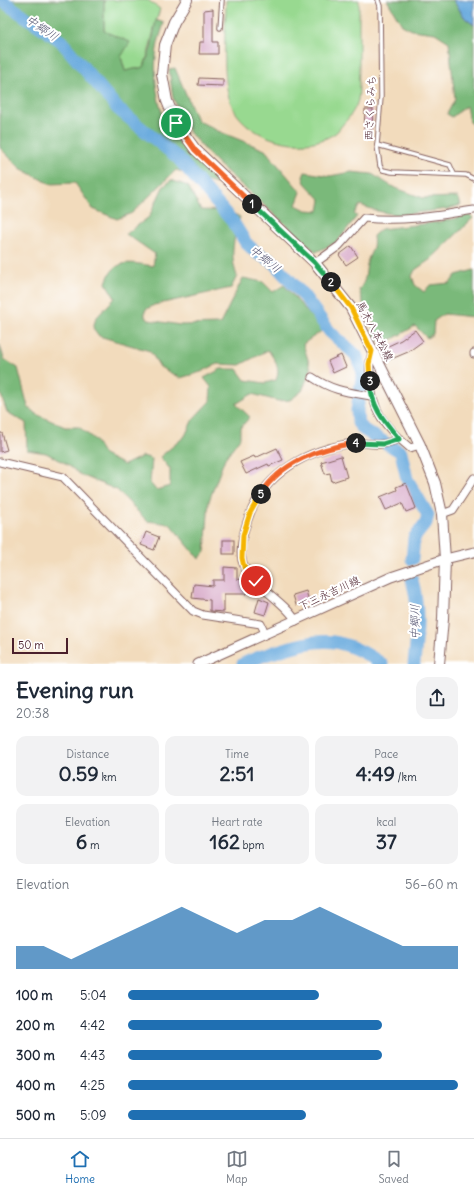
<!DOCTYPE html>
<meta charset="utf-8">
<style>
body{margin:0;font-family:Delius,"Klee One",sans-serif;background:#f2f2f3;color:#1f2937;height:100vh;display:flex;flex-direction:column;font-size:15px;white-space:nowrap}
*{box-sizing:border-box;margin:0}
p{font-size:13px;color:#747a83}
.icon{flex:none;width:22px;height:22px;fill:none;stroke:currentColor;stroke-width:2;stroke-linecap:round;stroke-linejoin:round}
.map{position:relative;height:664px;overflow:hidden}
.panel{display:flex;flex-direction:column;background:#fff;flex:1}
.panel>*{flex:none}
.scale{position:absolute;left:12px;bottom:10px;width:56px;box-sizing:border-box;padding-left:4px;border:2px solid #4a1f2b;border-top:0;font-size:11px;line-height:14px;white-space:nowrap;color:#4a1f2b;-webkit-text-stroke:3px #fff;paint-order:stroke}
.pin{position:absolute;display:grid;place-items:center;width:34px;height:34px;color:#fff;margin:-17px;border:2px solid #fff;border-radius:50%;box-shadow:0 1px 4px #0007}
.km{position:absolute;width:20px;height:20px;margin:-10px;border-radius:50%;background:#222;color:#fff;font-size:11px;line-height:20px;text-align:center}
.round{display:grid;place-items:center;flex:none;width:42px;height:42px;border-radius:12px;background:#f2f2f3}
.summary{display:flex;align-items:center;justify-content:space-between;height:68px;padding:0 16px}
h1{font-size:22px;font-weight:700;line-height:30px}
.stats{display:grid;grid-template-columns:repeat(3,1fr);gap:6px;height:68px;padding:4px 16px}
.stats div{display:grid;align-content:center;border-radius:10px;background:#f2f2f3;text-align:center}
.stats b{font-size:20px;font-weight:700}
.stats small{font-size:11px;font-weight:400}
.stats p{font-size:11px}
.chart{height:112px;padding:8px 16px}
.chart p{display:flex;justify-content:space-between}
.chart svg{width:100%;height:72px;margin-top:4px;fill:#1f6fb2;opacity:.7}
ul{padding:0 16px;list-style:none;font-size:13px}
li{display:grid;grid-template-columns:64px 48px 1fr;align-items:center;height:30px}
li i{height:10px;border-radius:5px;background:#1f6fb2}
.dock{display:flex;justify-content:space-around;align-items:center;height:56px;border-top:1px solid #e0e1e3;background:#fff;font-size:11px;color:#747a83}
.dock a{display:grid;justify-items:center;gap:2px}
.dock .selected{color:#1f6fb2}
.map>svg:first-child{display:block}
.green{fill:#98d990;stroke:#717c5e}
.forest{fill:#7ab97a;stroke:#626c52}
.water{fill:#6babde;stroke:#5a6584}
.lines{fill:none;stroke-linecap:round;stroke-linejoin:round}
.river{stroke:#6babde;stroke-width:13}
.building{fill:#d8aac9}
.lane-casing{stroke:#85615e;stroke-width:5.5}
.street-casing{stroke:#85615e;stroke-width:9}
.secondary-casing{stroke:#85615e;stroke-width:11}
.primary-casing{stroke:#85615e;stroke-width:12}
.lane{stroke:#fff;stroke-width:3.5}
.street{stroke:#fff;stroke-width:7}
.secondary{stroke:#fff;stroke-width:9}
.primary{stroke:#fff;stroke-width:10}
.split-1-casing{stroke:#fff;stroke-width:8}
.split-2-casing{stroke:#fff;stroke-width:8}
.split-3-casing{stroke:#fff;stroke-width:8}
.split-4-casing{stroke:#fff;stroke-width:8}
.split-5-casing{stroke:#fff;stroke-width:8}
.split-6-casing{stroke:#fff;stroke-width:8}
.split-1{stroke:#f0652b;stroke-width:5}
.split-2{stroke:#22a559;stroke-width:5}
.split-3{stroke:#f5b400;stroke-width:5}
.split-4{stroke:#22a559;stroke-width:5}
.split-5{stroke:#f0652b;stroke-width:5}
.split-6{stroke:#f5b400;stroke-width:5}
.labels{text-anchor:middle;stroke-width:4;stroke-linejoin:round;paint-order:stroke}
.street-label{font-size:11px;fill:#4a1f2b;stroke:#fff}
.water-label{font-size:12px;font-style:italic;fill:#575773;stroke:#fff}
</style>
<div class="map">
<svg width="474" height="664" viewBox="0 0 474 664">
<rect width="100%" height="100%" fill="#fff"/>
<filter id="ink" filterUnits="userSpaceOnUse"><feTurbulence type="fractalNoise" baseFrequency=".025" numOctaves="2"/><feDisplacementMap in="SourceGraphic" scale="8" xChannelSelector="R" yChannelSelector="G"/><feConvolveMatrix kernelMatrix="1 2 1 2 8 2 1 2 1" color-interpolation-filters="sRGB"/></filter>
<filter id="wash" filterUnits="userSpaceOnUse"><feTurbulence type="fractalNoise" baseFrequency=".012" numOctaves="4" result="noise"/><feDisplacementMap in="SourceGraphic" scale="16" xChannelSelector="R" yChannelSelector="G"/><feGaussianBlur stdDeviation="0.9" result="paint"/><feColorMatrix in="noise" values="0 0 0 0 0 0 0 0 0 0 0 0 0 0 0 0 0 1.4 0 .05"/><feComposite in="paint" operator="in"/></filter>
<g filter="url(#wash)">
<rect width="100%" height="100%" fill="#f2dbbc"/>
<g class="green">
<path d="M104,0H148L160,9C153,28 151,48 144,67L125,71L121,57L104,32Z"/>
<path d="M226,0H359C359,23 359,46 359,70C358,79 360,90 358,100C356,108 350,117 344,123C341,126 338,132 334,134C303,154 250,140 233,108C220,84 226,28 226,0Z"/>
</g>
<g class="forest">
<path d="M0,0H104V31L130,42L121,57L125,71L144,67L151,48L156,20L164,23C162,31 158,40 157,49C152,76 158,118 176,139C191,156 208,161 216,184L176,170L132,213L117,219L93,209L75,183L50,184L20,168L0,148Z"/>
<polygon points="387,0 453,0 465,18 474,25 474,123 471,124 468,117 466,106 452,117 447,114 455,99 449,42 435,33 412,30 402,25"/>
<polygon points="175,68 197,120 218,131 265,150 301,192 296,205 306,210 319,211 321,200 305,183 303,177 305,172 330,176 351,172 372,174 393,187 423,198 458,197 461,205 448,209 397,215 377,211 360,205 354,214 357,216 337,242 316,252 215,161 190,133 173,98 169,69"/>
<path d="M171,180L188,186L201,210L228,211L240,217C234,240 229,253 237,276L231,288L154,305L145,310V317L149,320L180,325L220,324L243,278L263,282L273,292L284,285L323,330L303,344L311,369L302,391L290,400L278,401L252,394L236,404L250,417L240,428V438L225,458L209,501L205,552L199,559L170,524L147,521L117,490L81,475L65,463L46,453L27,450L26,423L7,412L0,392V345L4,359L18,368L28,407L36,414L65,427H79L95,440L104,455L124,465L143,456L152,459L150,483L156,490L170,486V469L160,457L185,436L193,419L210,401L211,387L204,378L221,369H237L245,380L265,383L276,380C281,369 275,360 268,350L240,365L217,364L201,372L180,378L160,367L150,351L99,336L93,328L96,318L115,298L106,283C114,257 132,263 153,266L155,254L126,234L149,217L163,187Z"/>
<path d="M470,215L473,218L431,259L415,270L412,276L415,285L424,292L430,285L450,283L456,275L474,270V317L444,314L434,321L433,334L427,338L415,326L391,340L376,341L374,336L373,314L364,306L359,290C367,279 365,275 367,263C370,251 375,251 373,236L381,229L439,222Z"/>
</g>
<polygon class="water" points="453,0 474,0 474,25 465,18"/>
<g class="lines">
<g class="river">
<polyline points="1,0 61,41 118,109 178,158 233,222 246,243 258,254 272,261 304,296 330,332 356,355 363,372 357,410 358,423 364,430 401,452 407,479 428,515 426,523 414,538 412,559"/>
<path d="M412,580C420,607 417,636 414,664"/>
<path d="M243,664C254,658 266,655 278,651C322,636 343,637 382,664"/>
</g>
</g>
<g id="blocks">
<g class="building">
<polygon points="213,9 213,42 218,42 218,54 199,54 200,42 204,42 204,10"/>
<polygon points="199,78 223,79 223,86 198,85"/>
<polygon points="365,109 373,109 372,130 364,130"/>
<polygon points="351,246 358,257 346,265 339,255"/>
<polygon points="415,330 423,341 408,352 389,360 384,348 401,340"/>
<polygon points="341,355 346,367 333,373 328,361"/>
<polygon points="0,433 2,433 7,450 0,452"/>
<polygon points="277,448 283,460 269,466 268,464 246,474 240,462 254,456 255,458"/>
<polygon points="341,456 347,477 332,482 330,473 325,474 321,462"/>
<polygon points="406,483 416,508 406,512 402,503 386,510 380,497 397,490 396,487"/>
<polygon points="146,532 159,537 154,550 141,545"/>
<rect x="223" y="540" width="11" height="14"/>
<polygon points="224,567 237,568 237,579 247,580 246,594 224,594 224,612 210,611 210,600 192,598 194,584 213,586 213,580 224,580"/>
<polygon points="306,591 309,601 296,605 293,595"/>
<polygon points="259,598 269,602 265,615 255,612"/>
</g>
</g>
</g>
<g filter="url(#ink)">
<use href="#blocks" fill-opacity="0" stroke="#85615e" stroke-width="1"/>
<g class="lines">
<defs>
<g id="lane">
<polyline points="378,0 380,6 381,97 377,145 380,166 383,170 392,172 466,175 474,179"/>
<polyline points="220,28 222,0"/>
<polyline points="377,145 450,165 454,174"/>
</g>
<g id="street">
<path d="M315,263L339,246L364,218C402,222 437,216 474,210"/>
<path d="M373,351C369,360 369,367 370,376C371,409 384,427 410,448L420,445"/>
<polyline points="474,353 474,354"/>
<path d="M312,377C333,391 347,392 371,396"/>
<polyline points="0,462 63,477 193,611 203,615 261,624 265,633"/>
<polyline points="442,514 453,510 474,478"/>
<path d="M296,621C285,601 253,586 244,566C238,554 243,534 247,522C262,474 307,449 354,443C363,442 372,445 381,444C387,444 393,441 399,439"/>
</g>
<polyline id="secondary" points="198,664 391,577 445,559 474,552"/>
<polyline id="primary" points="187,0 174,22 165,45 162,74 167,101 176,123 195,149 315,263 351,308 420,445 435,483 442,514 445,559 443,619 439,664"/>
</defs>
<use href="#lane" class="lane-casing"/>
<use href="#street" class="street-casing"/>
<use href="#secondary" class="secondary-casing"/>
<use href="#primary" class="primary-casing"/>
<use href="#lane" class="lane"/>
<use href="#street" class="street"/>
<use href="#secondary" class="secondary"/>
<use href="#primary" class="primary"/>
</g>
</g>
<g class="lines" filter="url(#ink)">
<defs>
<polyline id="split-1" points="176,123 195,150 252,204"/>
<polyline id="split-2" points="252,204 315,263 331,282"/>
<polyline id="split-3" points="331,282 351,308 372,351 369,364 370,381"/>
<path id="split-4" d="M356,443L383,444L399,439C383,420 371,406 370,381"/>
<path id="split-5" d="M261,494C281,462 320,448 356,443"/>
<polyline id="split-6" points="256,581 244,567 242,558 243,535 250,513 261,494"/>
</defs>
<use href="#split-1" class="split-1-casing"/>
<use href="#split-2" class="split-2-casing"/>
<use href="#split-3" class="split-3-casing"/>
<use href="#split-4" class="split-4-casing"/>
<use href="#split-5" class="split-5-casing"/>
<use href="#split-6" class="split-6-casing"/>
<use href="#split-1" class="split-1"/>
<use href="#split-2" class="split-2"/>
<use href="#split-3" class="split-3"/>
<use href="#split-4" class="split-4"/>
<use href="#split-5" class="split-5"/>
<use href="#split-6" class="split-6"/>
</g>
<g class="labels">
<g class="street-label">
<text transform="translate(370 108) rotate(-87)" y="4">西さくらみち</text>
<text transform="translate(375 331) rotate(62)" y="4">馬木八本松線</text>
<text transform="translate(329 593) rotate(-25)" y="4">下三永吉川線</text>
</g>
<g class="water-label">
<text transform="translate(42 28) rotate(34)" y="4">中郷川</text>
<text transform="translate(265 259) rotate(39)" y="4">中郷川</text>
<text transform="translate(415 622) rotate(-90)" y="4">中郷川</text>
</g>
</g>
</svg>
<div class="scale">50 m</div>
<div class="pin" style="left:176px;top:123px;background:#1e9e55"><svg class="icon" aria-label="arrive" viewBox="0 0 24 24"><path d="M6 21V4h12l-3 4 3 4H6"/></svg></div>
<div class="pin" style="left:256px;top:581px;background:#d93025"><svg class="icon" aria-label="check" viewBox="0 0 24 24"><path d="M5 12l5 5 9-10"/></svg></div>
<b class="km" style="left:252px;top:204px">1</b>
<b class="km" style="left:331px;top:282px">2</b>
<b class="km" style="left:370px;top:381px">3</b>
<b class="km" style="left:356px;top:443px">4</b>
<b class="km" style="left:261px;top:494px">5</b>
</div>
<section class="panel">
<div class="summary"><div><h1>Evening run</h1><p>20:38</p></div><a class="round"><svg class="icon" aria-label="share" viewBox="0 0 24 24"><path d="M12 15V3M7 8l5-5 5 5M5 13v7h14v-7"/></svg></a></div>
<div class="stats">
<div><p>Distance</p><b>0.59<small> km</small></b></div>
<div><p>Time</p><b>2:51</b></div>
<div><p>Pace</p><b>4:49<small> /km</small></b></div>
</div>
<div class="stats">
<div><p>Elevation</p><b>6<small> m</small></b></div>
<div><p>Heart rate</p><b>162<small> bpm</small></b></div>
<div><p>kcal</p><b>37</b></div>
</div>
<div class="chart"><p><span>Elevation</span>56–60 m</p>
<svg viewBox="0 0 160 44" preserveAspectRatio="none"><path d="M0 44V30L10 30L20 38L30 30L40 22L50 14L60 6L70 14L80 22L90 14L100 14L110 6L120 14L130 22L140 30L150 30L160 30V44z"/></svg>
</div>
<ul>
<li><b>100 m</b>5:04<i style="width:58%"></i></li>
<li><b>200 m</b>4:42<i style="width:77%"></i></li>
<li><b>300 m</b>4:43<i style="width:77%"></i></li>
<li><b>400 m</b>4:25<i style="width:100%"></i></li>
<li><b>500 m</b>5:09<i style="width:54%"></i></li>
</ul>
</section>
<nav class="dock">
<a class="selected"><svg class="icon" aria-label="home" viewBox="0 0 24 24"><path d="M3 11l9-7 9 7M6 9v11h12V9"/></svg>Home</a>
<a><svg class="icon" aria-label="map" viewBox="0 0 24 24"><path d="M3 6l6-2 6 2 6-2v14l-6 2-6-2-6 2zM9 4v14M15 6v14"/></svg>Map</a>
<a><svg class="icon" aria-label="saved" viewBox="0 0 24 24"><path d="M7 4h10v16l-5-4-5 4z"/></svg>Saved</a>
</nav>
